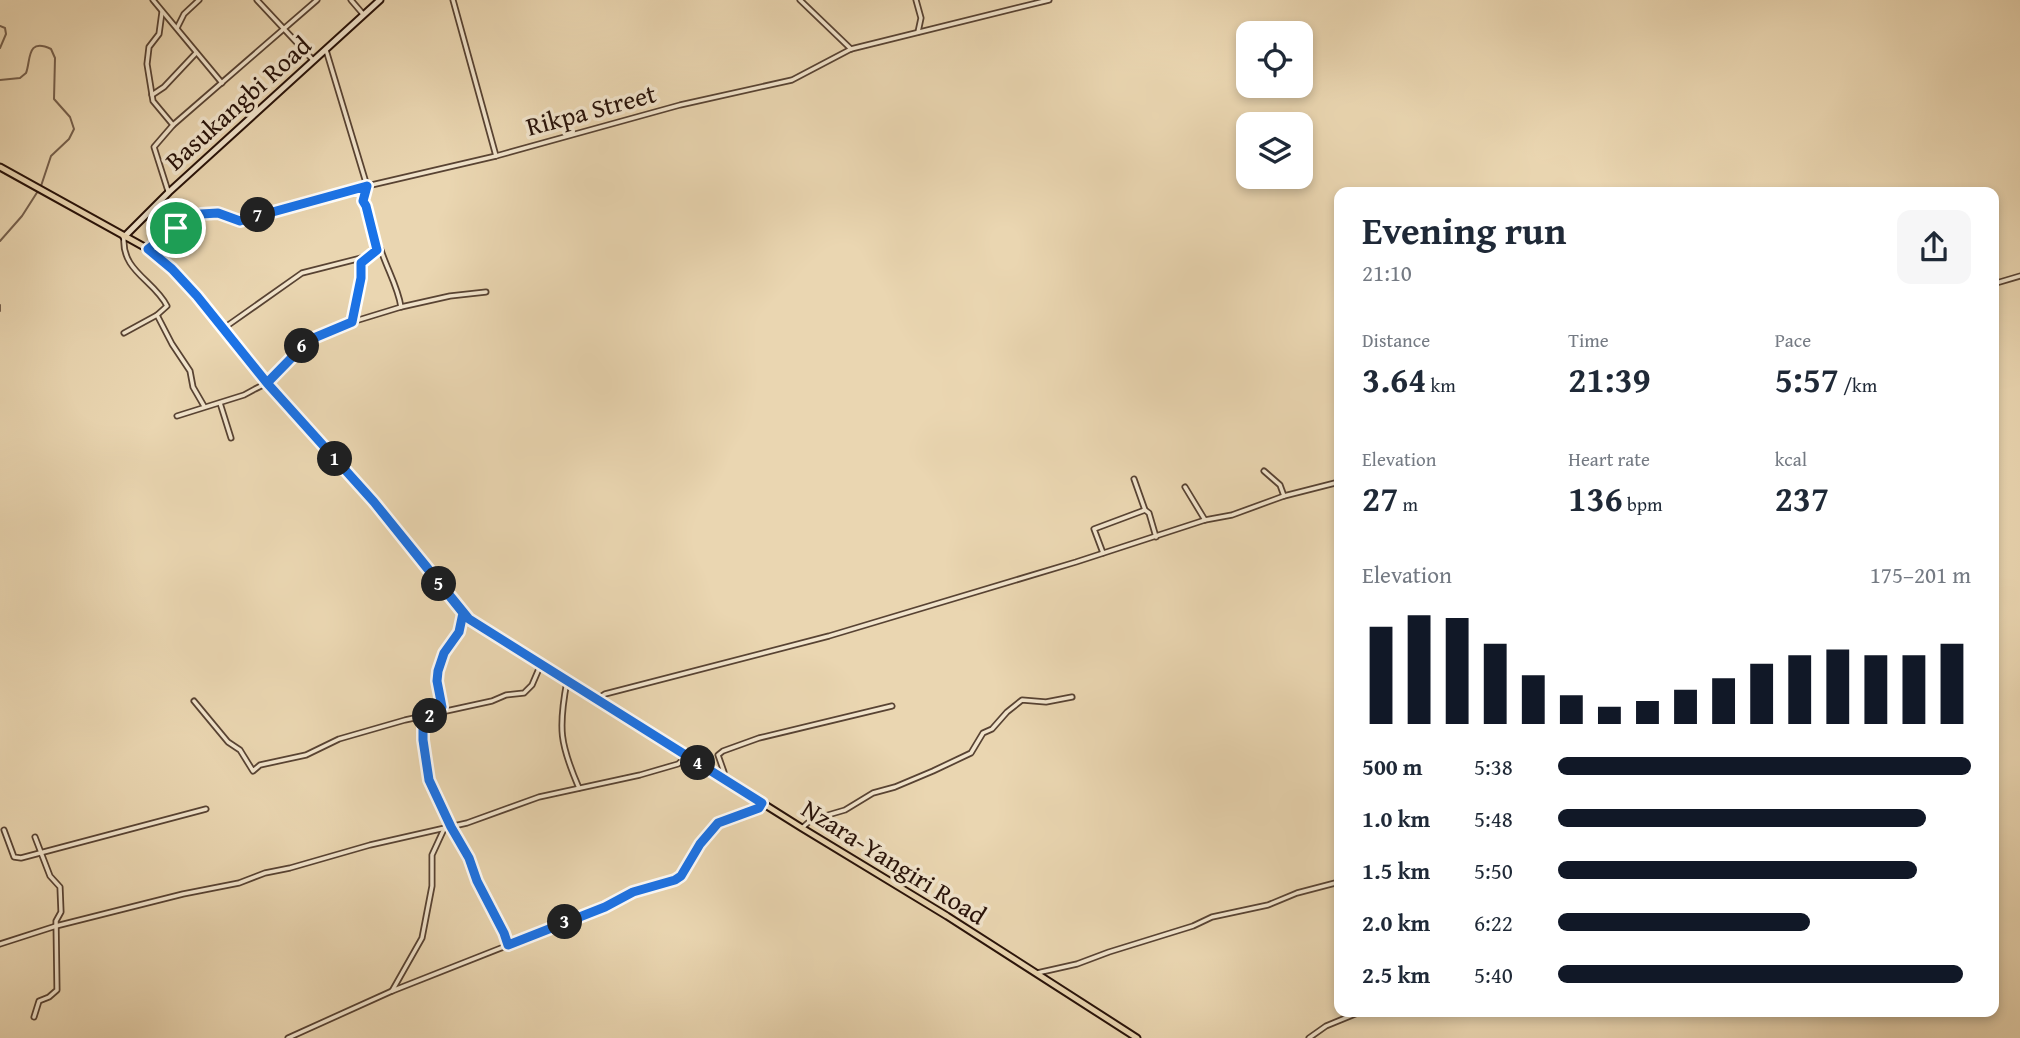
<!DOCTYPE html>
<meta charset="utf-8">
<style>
body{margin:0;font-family:"Gentium Book Plus",serif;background:#f6f6f7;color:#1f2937;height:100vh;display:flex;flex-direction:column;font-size:26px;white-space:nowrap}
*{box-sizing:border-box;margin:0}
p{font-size:23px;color:#747a83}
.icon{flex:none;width:38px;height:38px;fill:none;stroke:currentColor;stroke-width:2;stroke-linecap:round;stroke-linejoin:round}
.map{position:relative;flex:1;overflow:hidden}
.sheet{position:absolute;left:1334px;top:187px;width:665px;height:830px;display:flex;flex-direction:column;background:#fff;border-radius:14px;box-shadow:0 4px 10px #0003}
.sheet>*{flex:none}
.tools{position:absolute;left:1236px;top:21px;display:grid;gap:14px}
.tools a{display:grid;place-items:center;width:77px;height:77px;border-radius:14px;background:#fff;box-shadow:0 4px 10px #0003;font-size:35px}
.pin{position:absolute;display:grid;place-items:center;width:60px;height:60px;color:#fff;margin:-30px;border:4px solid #fff;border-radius:50%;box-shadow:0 2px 7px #0007}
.km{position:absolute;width:35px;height:35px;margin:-18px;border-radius:50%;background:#222;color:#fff;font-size:19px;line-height:35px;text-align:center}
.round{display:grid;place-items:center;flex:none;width:74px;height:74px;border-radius:14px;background:#f6f6f7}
.headline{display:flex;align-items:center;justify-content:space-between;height:119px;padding:0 28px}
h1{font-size:38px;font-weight:700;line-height:52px}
.stats{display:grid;grid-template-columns:repeat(3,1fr);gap:10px;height:119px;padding:7px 28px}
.stats div{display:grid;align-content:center}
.stats b{font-size:35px;font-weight:700}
.stats small{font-size:19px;font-weight:400}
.stats p{font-size:19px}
.chart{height:196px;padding:14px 28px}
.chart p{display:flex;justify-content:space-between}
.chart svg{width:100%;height:126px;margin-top:7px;stroke:#111827;stroke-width:6}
ul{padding:0 28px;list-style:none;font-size:23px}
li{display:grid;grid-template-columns:112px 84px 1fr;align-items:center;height:52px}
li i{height:18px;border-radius:9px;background:#111827}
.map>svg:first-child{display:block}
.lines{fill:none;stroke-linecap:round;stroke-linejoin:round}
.stream{stroke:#755f4c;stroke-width:2}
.street-casing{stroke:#584333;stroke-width:7}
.secondary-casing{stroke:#281209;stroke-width:9}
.primary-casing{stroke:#281209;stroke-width:9}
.street{stroke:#f1e4cc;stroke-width:3.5}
.secondary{stroke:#f1e4cc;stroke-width:5}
.primary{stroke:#ead6b1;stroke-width:5}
.route-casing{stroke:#fff;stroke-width:14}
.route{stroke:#1a73e8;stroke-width:9}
.labels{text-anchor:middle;stroke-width:7;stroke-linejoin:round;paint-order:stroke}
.street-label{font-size:26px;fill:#281209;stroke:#f1e4cc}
</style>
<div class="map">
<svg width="2020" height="1038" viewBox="0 0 2020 1038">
<rect width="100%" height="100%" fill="#ead6b1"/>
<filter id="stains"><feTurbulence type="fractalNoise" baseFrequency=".00286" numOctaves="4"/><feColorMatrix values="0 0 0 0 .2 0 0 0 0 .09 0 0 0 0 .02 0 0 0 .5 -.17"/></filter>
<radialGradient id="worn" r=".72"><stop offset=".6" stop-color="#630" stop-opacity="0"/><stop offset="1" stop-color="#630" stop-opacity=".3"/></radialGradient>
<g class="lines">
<g class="stream">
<polyline points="0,26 5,28 6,34 0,48"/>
<path d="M0,80L20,78L26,73C31,61 26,37 51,49L55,58L54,99L70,117L74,129L69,139L51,156L41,186"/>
<polyline points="0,241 22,216 38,191"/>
<polyline points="0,305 0,311"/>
</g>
<defs>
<g id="street">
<polyline points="153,0 222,83"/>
<polyline points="257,0 313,60"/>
<polyline points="351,0 363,14"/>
<polyline points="453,0 496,156"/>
<polyline points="800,0 851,49"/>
<polyline points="916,0 921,18 918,32"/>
<polyline points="162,12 159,34 149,47 147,64 153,101 173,125 154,147 168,191"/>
<polyline points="177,28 184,14 199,0"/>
<polyline points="152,95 164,87 196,53"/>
<polyline points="173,125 317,0"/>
<path d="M124,237C121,271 154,280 167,306L157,315L124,333"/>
<polyline points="148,249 176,228 201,213 218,213 241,221 350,190 496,156 680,105 792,80 851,49 1049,0"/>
<path d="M377,250H381C387,269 398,287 401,307"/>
<polyline points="1993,284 2020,276"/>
<polyline points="157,315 172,344 190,371 193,387 204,406"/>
<polyline points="352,322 401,307 450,296 486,292"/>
<polyline points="224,328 302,273 365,257"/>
<polyline points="220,403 231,438"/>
<polyline points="177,416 244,395 255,389 267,383 309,340 352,322 361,278 361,263 377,250 366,206 363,200 367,186 326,50"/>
<polyline points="1264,471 1280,485 1284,496"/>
<polyline points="1134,479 1145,510 1149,513 1156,537"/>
<polyline points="1185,487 1205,520"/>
<polyline points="1103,553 1094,529 1145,510"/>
<path d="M567,681C558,729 560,744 579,788"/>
<polyline points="194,701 228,742 240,750 253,771 260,765 306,755 339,739 405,720 492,701 506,695 524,693 532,685 541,664"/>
<polyline points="600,702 602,696 605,694 829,636 1076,562 1205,520 1232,515 1284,496 1339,482"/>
<path d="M437,714L443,703C428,655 454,655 463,613"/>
<polyline points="423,718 423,740 429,780 451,827 469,858 477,881 504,933 508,945"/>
<polyline points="723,779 724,772 718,755 723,751 759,738 892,706"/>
<polyline points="802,828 811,820 845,810 873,793 895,787 933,771 971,753 983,733 992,729 1007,712 1022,700 1046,702 1072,697"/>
<polyline points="4,830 14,857 21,858 206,809"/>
<polyline points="0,944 56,926 183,894 239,883 265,873 290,868 370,845 467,823 539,797 640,775 678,764 687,756"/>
<polyline points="1037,973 1077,964 1109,952 1193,926 1212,917 1268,905 1297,893 1339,882"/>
<path d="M392,991L605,907L633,892L670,883L681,876C691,859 700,836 716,824C730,813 752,818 762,803"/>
<polyline points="34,1017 39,1001 49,997 57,990 56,921 61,912 60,887 50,876 35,837"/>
<polyline points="288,1038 392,991 422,938 432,886 432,855 444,829"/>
<polyline points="1309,1038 1326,1026 1360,1012"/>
</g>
<polyline id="secondary" points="124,237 169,192 380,0"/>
<polyline id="primary" points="0,167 148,249 172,269 197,296 267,383 374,502 469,619 802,828 947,916 1137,1038"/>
</defs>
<use href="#street" class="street-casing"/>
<use href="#secondary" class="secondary-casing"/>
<use href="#primary" class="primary-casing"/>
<use href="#street" class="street"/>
<use href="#secondary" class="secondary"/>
<use href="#primary" class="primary"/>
</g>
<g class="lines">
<defs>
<polyline id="route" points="176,228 148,249 172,269 197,296 267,383 374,502 463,613 459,632 444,653 438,671 437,681 442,707 437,714 423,717 423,740 429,780 451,827 469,858 477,881 504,933 508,945 605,907 633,892 675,880 681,876 700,844 718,823 759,808 762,803 469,619 374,502 267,383 309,340 352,322 361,278 361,263 377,250 366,206 363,201 367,186 240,221 218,213 201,214 176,228"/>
</defs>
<use href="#route" class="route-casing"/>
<use href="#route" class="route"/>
</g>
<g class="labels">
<g class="street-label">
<text transform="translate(238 103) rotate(-42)" y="9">Basukangbi Road</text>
<text transform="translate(591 110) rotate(-15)" y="9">Rikpa Street</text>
<text transform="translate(894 862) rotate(32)" y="9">Nzara-Yangiri Road</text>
</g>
</g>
<rect width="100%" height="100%" filter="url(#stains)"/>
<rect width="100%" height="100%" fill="url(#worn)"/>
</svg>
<div class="tools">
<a><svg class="icon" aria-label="locate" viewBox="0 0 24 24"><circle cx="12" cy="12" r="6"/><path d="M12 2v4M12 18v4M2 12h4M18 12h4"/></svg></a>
<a><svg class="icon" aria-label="layers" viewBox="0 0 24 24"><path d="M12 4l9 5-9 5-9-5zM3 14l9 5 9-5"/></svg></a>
</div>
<div class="pin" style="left:176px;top:228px;background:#1e9e55"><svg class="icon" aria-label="arrive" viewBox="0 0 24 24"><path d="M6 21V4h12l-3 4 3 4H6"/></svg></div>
<b class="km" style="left:335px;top:459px">1</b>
<b class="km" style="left:430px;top:716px">2</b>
<b class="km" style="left:565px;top:922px">3</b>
<b class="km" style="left:698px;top:763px">4</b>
<b class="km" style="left:439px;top:584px">5</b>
<b class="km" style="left:302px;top:346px">6</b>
<b class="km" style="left:258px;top:215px">7</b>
<section class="sheet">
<div class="headline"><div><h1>Evening run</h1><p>21:10</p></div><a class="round"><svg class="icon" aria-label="share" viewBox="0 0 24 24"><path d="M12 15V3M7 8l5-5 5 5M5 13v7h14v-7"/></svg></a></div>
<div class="stats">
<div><p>Distance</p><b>3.64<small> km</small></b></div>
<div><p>Time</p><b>21:39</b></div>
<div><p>Pace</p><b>5:57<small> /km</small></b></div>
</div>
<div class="stats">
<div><p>Elevation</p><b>27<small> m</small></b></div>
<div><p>Heart rate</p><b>136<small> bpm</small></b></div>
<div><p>kcal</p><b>237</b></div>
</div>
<div class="chart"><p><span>Elevation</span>175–201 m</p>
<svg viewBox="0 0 160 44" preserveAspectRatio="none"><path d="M5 44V10M15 44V6M25 44V7M35 44V16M45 44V27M55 44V34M65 44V38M75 44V36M85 44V32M95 44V28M105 44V23M115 44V20M125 44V18M135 44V20M145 44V20M155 44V16"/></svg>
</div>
<ul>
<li><b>500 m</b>5:38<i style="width:100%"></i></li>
<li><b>1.0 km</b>5:48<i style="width:89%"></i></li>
<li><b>1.5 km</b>5:50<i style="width:87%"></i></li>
<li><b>2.0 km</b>6:22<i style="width:61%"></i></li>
<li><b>2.5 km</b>5:40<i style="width:98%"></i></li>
</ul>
</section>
</div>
